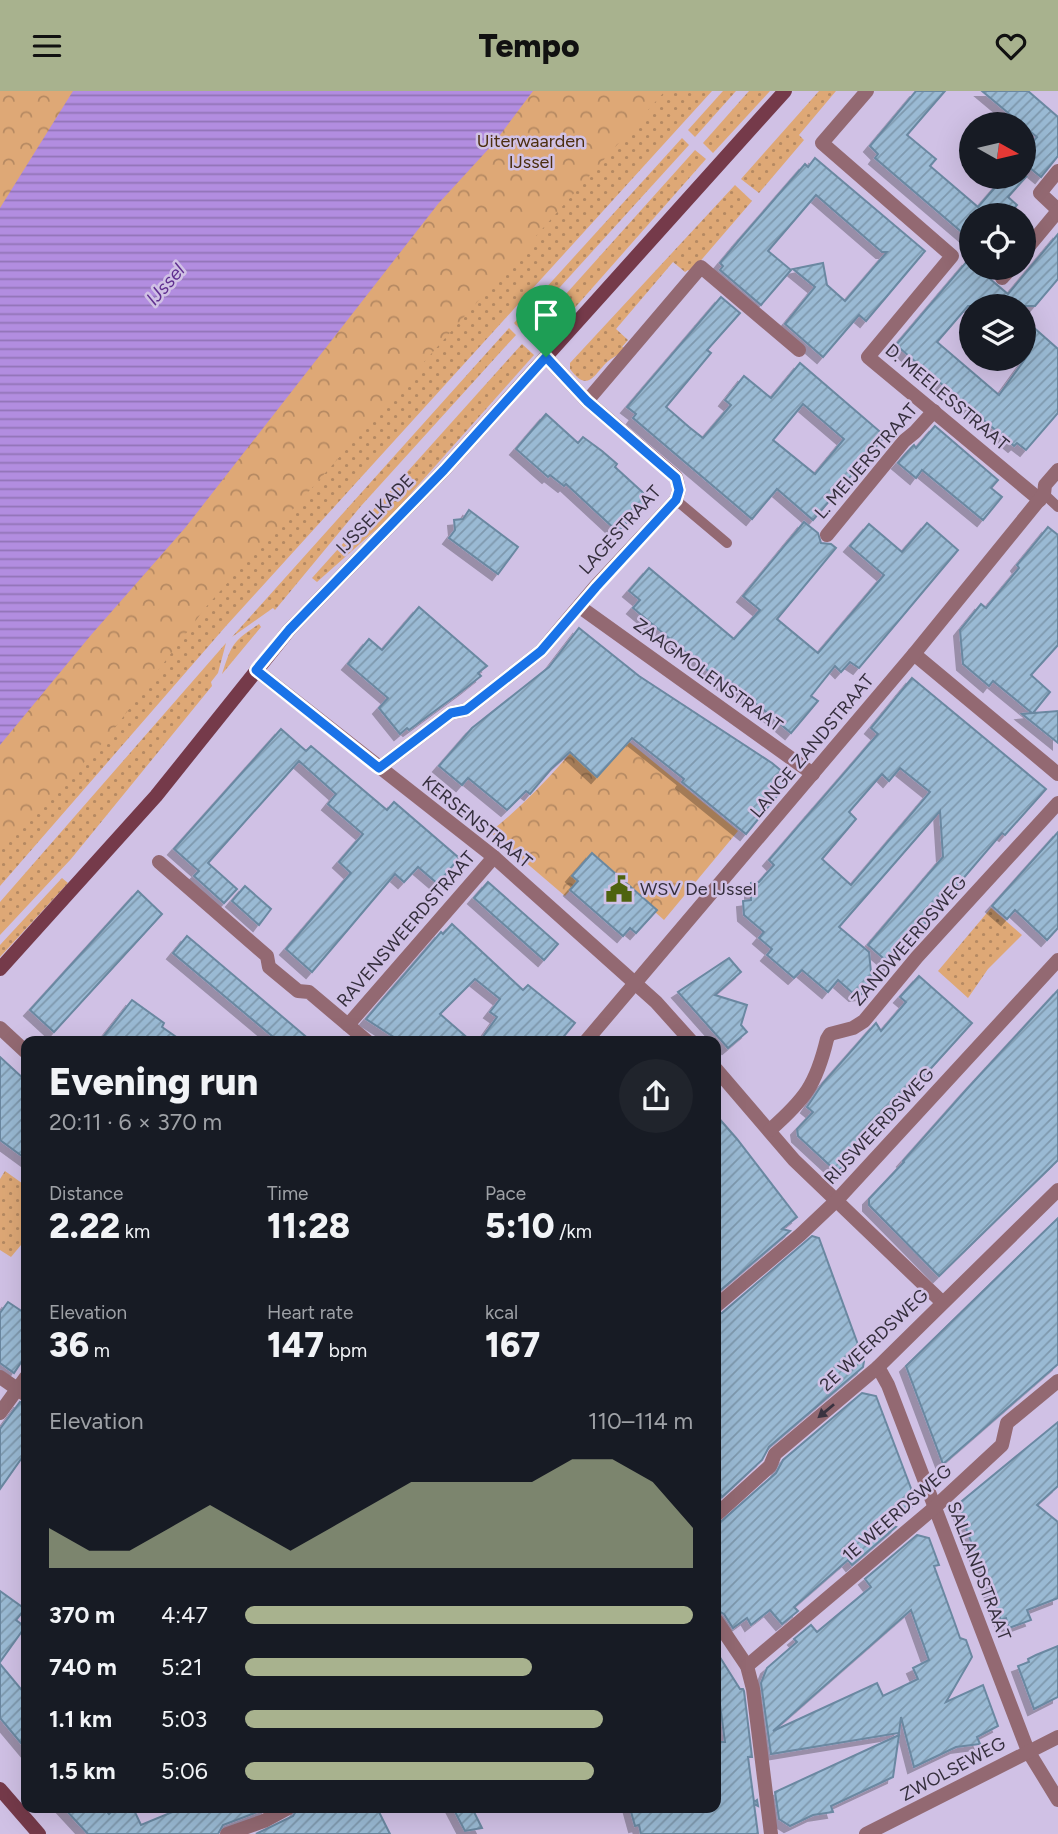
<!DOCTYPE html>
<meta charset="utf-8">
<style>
body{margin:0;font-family:Figtree,sans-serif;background:#20242c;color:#f1f3f6;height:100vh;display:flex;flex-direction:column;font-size:26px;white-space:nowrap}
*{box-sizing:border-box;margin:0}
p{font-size:23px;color:#9ea1a6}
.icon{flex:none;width:38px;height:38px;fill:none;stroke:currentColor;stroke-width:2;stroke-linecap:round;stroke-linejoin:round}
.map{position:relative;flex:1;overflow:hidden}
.details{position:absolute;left:21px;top:945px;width:700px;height:777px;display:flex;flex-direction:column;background:#171b24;border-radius:14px;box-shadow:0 7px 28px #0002}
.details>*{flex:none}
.needle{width:46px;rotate:98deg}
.buttons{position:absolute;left:959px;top:21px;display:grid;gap:14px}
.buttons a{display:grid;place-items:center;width:77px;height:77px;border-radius:50%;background:#171b24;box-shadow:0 7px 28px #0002;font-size:35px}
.pin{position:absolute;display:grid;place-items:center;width:60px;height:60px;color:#fff;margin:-72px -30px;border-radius:50% 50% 50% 0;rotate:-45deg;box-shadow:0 0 7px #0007}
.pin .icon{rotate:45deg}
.round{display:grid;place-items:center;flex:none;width:74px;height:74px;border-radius:37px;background:#20242c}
.summary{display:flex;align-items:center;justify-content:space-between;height:119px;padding:0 28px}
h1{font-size:38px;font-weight:800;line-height:52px}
.stats{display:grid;grid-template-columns:repeat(3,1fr);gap:10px;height:119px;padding:7px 28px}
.stats div{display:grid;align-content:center}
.stats b{font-size:35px;font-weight:800}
.stats small{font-size:19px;font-weight:400}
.stats p{font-size:19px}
.chart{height:196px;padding:14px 28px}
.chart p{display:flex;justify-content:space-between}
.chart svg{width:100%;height:126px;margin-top:7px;fill:#a8b28e;opacity:.7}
ul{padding:0 28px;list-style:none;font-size:23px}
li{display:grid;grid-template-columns:112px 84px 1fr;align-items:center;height:52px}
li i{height:18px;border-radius:9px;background:#a8b28e}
header{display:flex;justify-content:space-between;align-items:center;height:91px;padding:0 28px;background:#a8b28e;color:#111;font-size:32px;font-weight:800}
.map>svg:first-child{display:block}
.grass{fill:url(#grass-dots)}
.park{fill:url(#park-crowns)}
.water{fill:url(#water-rules)}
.building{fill:url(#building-hatch);stroke:#6a88a1;stroke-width:2;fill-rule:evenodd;filter:url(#shadow)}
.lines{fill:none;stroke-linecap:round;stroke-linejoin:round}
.lane{stroke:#936972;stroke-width:10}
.street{stroke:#936972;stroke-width:14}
.secondary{stroke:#753a4a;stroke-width:14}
.oneway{fill:#3a3240}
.route-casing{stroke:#fff;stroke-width:14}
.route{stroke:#1a73e8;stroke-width:9}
.labels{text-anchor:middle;stroke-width:5;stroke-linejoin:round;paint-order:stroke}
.park-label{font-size:18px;fill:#4b2e0f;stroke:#d0c1e5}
.street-label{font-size:18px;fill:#352f3d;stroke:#d0c1e5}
.poi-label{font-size:18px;fill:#352f3d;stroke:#d0c1e5;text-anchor:start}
.water-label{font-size:19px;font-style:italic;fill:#603090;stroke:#d0c1e5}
</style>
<header><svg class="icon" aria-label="menu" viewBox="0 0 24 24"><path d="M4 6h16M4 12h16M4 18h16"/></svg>Tempo<svg class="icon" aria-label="heart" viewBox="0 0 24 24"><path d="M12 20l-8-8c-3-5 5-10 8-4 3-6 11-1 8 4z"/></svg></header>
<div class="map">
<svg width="1058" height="1743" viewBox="0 0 1058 1743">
<defs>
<pattern id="grass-dots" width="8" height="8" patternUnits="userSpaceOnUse" patternTransform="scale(1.75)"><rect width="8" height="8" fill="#dea876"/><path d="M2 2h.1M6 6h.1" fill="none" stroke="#b58962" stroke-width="1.8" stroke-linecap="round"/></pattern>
<pattern id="park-crowns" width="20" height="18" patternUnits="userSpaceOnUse" patternTransform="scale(1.75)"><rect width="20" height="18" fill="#dea876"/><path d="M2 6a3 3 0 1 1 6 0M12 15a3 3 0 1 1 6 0" fill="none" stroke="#b58962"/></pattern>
<pattern id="water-rules" width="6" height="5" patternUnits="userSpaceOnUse" patternTransform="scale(1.75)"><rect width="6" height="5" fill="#b28de0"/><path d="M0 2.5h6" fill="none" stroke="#9274b7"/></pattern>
<pattern id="building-hatch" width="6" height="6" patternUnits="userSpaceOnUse" patternTransform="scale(1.75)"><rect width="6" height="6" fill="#9abad4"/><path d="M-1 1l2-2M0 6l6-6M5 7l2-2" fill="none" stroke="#7e98ad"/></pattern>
<filter id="shadow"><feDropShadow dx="-6" dy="6" stdDeviation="0" flood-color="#0004"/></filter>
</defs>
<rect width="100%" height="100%" fill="#d0c1e5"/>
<g class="grass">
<polygon points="533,0 712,0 226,535 0,795 0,654"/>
<polygon points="723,0 736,0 695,46 688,39"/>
<polygon points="749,0 770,0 713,62 703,52"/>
<polygon points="819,0 836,0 799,44 804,49 759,102 741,88"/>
<polygon points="682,47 689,54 521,239 514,232"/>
<polygon points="695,59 706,68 542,254 531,242"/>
<path d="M735,94L752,110L691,181L688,179L685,181L673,171L616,238L628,249L622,256L625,257C620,263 617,264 611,268C595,279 590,305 570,278V272Z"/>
<polygon points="509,237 516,244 361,415 275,519 273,517 232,546"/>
<polygon points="522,253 534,264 389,427 317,491 312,487"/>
<path d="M259,533L261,536L222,583C232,553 232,551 259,533Z"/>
<polygon points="226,552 218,582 211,591 212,595 71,768 0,844 0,811"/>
<polygon points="62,787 68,792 0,866 0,854"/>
<polygon points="991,817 1022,844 988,878 968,907 938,880"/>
<polygon points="5,1080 26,1095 26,1148 11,1166 0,1159 0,1088"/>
</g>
<g class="park">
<polygon points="0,0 134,0 0,168"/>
<polygon points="501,0 665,0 206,516 108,646 0,760 0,619"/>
<path d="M600,627L738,740L664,829L655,821L657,819L592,762L572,784L578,790L565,805L490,741C531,709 567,667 600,627Z"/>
</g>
<polygon class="water" points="73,0 533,0 494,52 438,113 185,437 91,544 0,654 0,117"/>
<g class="building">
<polygon points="916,0 945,0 907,44 936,68 930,75 978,116 1004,86 1026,86 1008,106 1017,114 1008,124 971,124 971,149 875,67 878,63 870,55"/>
<polygon points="982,0 1028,0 1058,26 1058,65 1041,86 1024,72 1024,61 1037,46"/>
<polygon points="815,67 925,160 866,230 859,224 823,266 785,233 815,196 793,178 823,172 827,194 845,210 887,161 882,161 816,104 768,160 791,179 761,214 720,179 723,175 720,172 740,148 805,73 808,76"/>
<polygon points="1058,143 1058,188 1035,215 968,215 937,251 999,304 1030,261 1024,255 1024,228 1058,258 1058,322 1026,359 1017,352 1014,355 896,254 968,169 971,171 971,177 977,177 1008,203"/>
<path d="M721,206L740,222L707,259L711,262L666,316L689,336L703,347L731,314L725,309L744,285L771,307L800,272L885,345L813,429L777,398L752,428L633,327L636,323L627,316ZM803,313L844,348L815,383L773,349Z"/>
<polygon points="546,323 578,352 583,346 602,360 617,373 615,376 649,407 618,441 566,393 564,395 550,384 548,386 516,358"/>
<polygon points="935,335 998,389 991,397 1002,406 983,429 922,379 916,387 898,372 911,357 914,354 916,357"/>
<polygon points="469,419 518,456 498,483 449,447 455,439 454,429 463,428"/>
<polygon points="804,431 818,442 821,452 831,453 836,457 777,528 818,562 884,484 850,455 869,433 902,461 927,432 958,459 859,577 850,571 841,581 835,575 811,605 818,610 791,642 729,590 725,594 633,517 640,509 629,500 649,477 734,548 760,519 743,505"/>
<polygon points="1048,436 1058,444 1058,554 1031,584 1050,601 1033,622 1058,620 1058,652 1022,623 1032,622 993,590 989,595 963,573 960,539 981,513 986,517 1019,477 1017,474"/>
<polygon points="419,516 487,575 478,582 481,585 466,597 409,639 407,637 400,643 379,617 388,607 348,573 369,548 382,559"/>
<polygon points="579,537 639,585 772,672 791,688 746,743 682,691 684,688 632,647 597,686 570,661 551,678 530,703 526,700 507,719 468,687 462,694 439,675 472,637 549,576"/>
<path d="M912,587L1046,698L1005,744L1002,742L890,873L868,854L943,766L940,720L839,836L869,861L872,892L862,903L855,904L838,889L828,901L802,879L794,887L767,864L772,858L759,847L764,841L744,824L743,810L751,809V792L759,791L774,774L769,769L878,643L871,637ZM900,677L930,701L851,794L822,768L856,728L849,721L882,683L889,690Z"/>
<polygon points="281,638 306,660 311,655 387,719 394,711 459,767 438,793 418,776 404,791 395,783 312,881 286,858 351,782 339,771 363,743 328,713 336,703 299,670 208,772 237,798 224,812 194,785 199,780 174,758"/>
<polygon points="1058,741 1058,837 1047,849 1015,819 1007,828 992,815"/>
<polygon points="592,762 657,819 636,842 630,837 623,845 570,799 578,790 572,785"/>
<polygon points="488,791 558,853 544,869 474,807"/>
<polygon points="245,795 271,818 259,834 232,810"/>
<polygon points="138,800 162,823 54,941 30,919"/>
<polygon points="452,833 523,899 528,894 575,932 560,950 480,950 497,926 490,921 500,908 475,888 440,923 471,950 400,950 366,928 441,841 443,843"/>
<polygon points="187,845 199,855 311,950 278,950 173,862"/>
<polygon points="729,867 741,881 715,904 747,914 741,934 747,941 728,957 678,901"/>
<polygon points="919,885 972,932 837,1081 798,1045 797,1038 813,1021 807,1016 823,992 876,932 881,940 906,911 900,906"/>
<polygon points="1058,899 1058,1069 939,1185 869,1114 869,1108 904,1071 903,1070 966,999"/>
<polygon points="132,909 164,932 162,936 182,950 100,950"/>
<polygon points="0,966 26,990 26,1068 0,1049"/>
<polygon points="716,1024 737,1048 797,1126 782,1138 790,1140 716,1203"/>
<polygon points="1058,1127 1058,1273 943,1373 906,1275"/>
<polygon points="812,1145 819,1147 864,1270 863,1276 769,1356 762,1369 722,1406 716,1394 716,1224 722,1222"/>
<polygon points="8,1211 26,1223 26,1264 14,1282 0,1272 0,1222"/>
<polygon points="862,1302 876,1305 915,1408 912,1416 890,1434 896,1436 852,1474 848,1469 794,1516 798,1520 782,1533 770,1519 751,1534 747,1527 733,1537 724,1523 716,1519 716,1435 776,1382 783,1369"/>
<polygon points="20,1311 26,1313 26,1361 0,1398 0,1338"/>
<polygon points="1058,1331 1058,1395 1037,1414 1058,1431 1058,1507 1027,1519 1031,1529 1009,1537 1006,1527 1001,1529 957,1414"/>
<path d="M917,1444L929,1447L939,1474L934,1475L954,1530L960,1547L966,1549L972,1566L946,1611L983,1594L998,1635L977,1646L980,1653L956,1656L914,1676L901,1626L899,1642L771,1663L761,1592L767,1577L797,1551L794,1548L811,1534L817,1541L871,1496L865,1488ZM911,1519L929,1569L913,1577L918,1588L883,1605L877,1592L773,1640Z"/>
<polygon points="0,1500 25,1518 16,1529 25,1536 0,1571"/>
<polygon points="1058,1555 1058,1606 1034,1618 1018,1575 1029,1571 1028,1568 1036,1564"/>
<polygon points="716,1560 740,1598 743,1598 744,1600 752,1666 748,1666 754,1711 757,1709 758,1715 754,1713 758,1743 641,1743 639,1734 635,1735 630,1717 716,1717 716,1651 725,1651 716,1584"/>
<polygon points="0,1573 26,1604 26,1658 0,1627"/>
<polygon points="899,1644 893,1686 831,1715 833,1721 813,1724 790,1735 779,1728 775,1701"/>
<polygon points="64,1717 104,1717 109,1723 115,1717 133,1717 141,1734 182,1717 268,1717 223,1734 218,1743 88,1743"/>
<polygon points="298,1717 377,1717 390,1743 256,1743 293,1725"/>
<polygon points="453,1717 472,1717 482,1737 465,1740"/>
</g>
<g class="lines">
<g class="lane">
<polyline points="1044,403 1058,416"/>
<polyline points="676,409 727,452"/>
</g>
<g class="street">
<polyline points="867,0 822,52 952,165 868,266 1040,409"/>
<polyline points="1058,80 1040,102 1058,119"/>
<polyline points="1024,161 1058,120"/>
<polyline points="1002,187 1011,177"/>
<polyline points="587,310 701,176 799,259"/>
<polyline points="827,444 904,350 915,341 934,320"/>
<polyline points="580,516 813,683"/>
<polyline points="914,563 1058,683"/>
<polyline points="256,579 494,766 656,911 691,950"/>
<polyline points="379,677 451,622 466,619 541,560 595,496 676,409 679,399 676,386 587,310 546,266"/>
<polyline points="159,771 267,865 269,876 298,900 309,901 367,950"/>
<polyline points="348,934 494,766"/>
<polyline points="0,937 26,961"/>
<polyline points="586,950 914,563 1044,403 1045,394 1058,379"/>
<polyline points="716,978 794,1069 942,1211"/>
<path d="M770,1039C805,1008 816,994 827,948L830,943L853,937L864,930L917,866L1058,712"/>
<polyline points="716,1215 800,1144 837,1109 1058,869"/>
<polyline points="878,1276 888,1294 1028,1660 1058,1709"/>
<polyline points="0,1286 26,1304"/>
<polyline points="0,1322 26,1286"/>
<polyline points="716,1424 770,1375 775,1363 878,1276 1058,1099"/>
<polyline points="716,1529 747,1575 753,1598 771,1743"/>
<polyline points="747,1575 934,1417 1002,1354 1007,1332 1058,1290"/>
<polyline points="227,1743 264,1730 288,1717"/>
<polyline points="866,1743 1058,1646"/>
</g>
<g class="secondary">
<polyline points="0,878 156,705 289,539 444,379 785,0"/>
<polyline points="0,1698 39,1743"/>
</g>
</g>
<defs><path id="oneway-solid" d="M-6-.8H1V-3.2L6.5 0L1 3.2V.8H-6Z" transform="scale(1.75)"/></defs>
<use class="oneway" href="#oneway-solid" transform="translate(826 1320) rotate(140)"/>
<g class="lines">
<defs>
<polygon id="route" points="546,266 587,310 676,387 679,399 676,409 596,496 541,560 466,619 451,622 379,677 256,579 289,539 444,379"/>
</defs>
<use href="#route" class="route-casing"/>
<use href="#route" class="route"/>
</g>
<defs>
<symbol id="civic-bare" viewBox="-9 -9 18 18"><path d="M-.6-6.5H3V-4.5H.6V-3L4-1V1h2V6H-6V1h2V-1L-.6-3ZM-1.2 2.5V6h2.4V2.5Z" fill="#4e630f" stroke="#d0c1e5" stroke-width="2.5" paint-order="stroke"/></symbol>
</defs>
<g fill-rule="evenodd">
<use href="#civic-bare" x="600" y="779" width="38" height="38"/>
</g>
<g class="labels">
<g class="park-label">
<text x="531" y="56">Uiterwaarden<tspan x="531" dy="21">IJssel</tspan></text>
</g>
<g class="street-label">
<text transform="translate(947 306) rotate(40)" y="6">D. MEELESSTRAAT</text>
<text transform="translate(866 370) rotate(-49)" y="6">L. MEIJERSTRAAT</text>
<text transform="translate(375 423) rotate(-46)" y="6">IJSSELKADE</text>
<text transform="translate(620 439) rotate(-48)" y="6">LAGESTRAAT</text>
<text transform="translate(708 584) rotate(36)" y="6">ZAAGMOLENSTRAAT</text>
<text transform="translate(812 655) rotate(-50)" y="6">LANGE ZANDSTRAAT</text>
<text transform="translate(477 731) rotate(39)" y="6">KERSENSTRAAT</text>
<text transform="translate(406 838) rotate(-49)" y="6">RAVENSWEERDSTRAAT</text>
<text transform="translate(909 850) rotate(-49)" y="6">ZANDWEERDSWEG</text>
<text transform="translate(879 1035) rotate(-47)" y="6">RIJSWEERDSWEG</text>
<text transform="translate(874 1249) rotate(-43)" y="6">2E WEERDSWEG</text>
<text transform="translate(897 1422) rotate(-41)" y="6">1E WEERDSWEG</text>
<text transform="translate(979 1480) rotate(69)" y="6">SALLANDSTRAAT</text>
<text transform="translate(953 1678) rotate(-28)" y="6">ZWOLSEWEG</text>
</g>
<g class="poi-label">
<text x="640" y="804">WSV De IJssel</text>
</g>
<g class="water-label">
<text transform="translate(165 193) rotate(-49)" y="7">IJssel</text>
</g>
</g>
</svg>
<div class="buttons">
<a><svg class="needle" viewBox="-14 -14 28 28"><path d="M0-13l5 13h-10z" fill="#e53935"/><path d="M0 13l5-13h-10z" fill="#9ea1a6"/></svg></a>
<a><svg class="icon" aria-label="locate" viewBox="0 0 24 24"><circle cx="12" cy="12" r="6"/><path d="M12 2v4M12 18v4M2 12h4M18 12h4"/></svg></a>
<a><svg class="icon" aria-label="layers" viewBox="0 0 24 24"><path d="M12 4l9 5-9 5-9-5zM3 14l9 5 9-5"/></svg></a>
</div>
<div class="pin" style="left:546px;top:266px;background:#1e9e55"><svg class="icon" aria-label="arrive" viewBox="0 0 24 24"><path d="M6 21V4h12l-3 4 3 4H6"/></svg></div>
<section class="details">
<div class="summary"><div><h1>Evening run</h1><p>20:11 · 6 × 370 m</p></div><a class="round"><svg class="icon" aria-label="share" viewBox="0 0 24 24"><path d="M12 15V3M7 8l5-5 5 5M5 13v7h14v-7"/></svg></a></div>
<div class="stats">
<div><p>Distance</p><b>2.22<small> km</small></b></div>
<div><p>Time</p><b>11:28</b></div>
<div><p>Pace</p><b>5:10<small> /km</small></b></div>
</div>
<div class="stats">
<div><p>Elevation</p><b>36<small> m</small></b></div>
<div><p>Heart rate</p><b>147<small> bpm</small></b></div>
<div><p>kcal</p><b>167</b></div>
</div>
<div class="chart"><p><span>Elevation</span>110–114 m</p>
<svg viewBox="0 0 160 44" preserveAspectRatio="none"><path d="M0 44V30L10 38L20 38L30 30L40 22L50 30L60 38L70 30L80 22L90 14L100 14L110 14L120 14L130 6L140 6L150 14L160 30V44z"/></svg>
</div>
<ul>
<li><b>370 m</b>4:47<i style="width:100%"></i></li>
<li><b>740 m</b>5:21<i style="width:64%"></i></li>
<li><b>1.1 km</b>5:03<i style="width:80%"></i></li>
<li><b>1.5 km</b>5:06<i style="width:78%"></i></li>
</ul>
</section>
</div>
